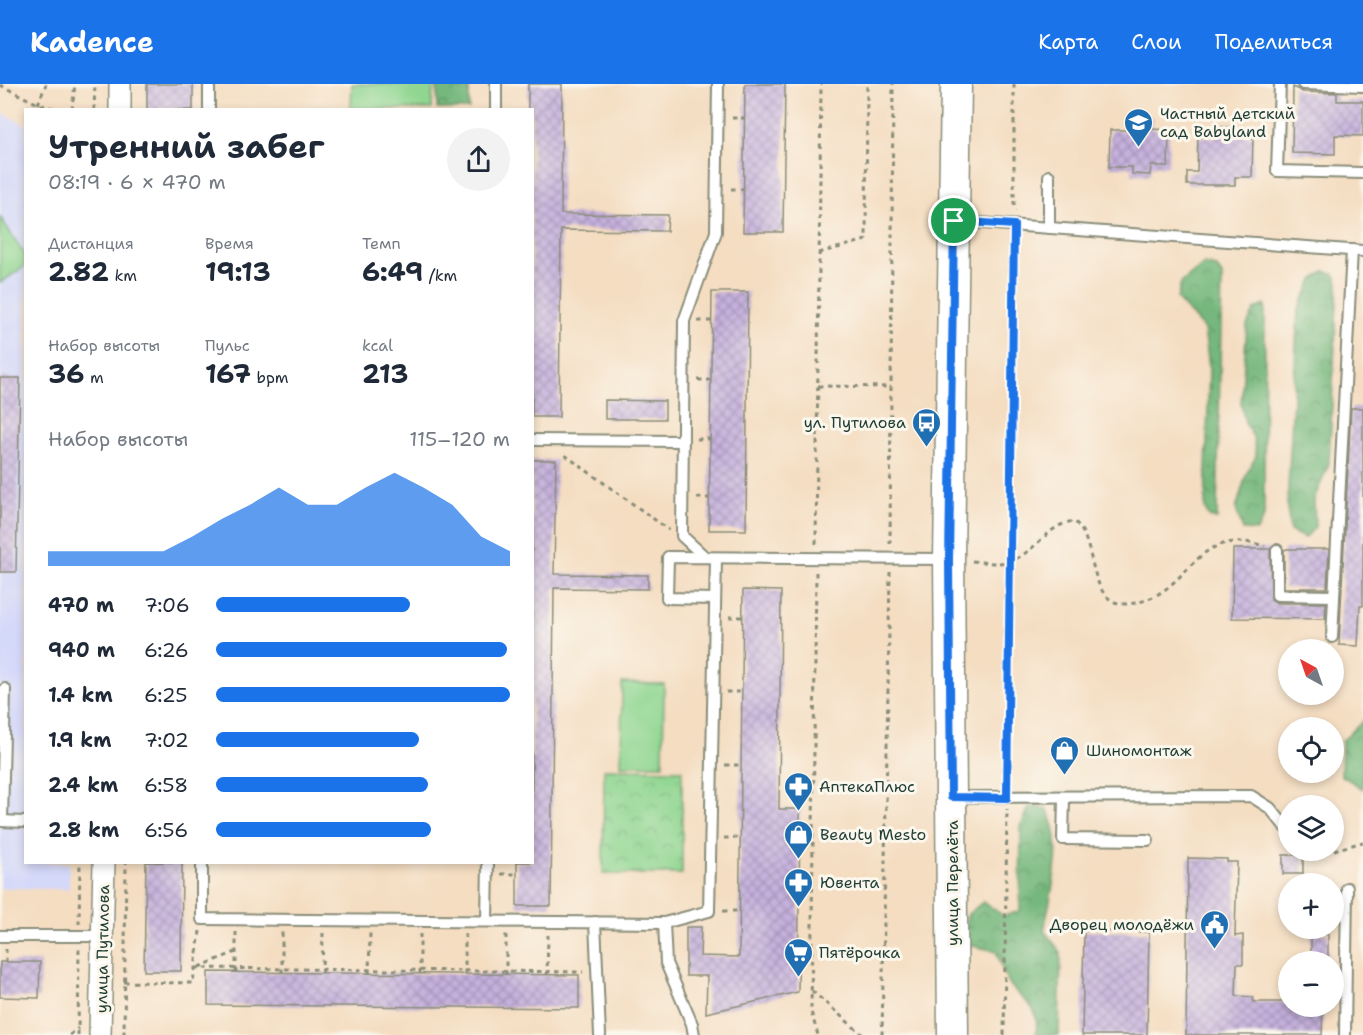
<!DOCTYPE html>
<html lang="ru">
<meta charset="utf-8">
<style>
body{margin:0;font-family:"Shantell Sans",sans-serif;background:#f2f2f3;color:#1f2937;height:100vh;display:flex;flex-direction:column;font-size:22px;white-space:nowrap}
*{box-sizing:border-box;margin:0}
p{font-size:20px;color:#747a83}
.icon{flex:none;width:33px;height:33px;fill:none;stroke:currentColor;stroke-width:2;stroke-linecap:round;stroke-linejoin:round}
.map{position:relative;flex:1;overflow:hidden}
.drawer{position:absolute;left:24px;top:24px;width:510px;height:756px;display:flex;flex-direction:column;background:#fff;border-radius:0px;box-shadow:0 3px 9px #0003}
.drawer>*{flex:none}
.needle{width:39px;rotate:320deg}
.fabs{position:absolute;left:1278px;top:555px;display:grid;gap:12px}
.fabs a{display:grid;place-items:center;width:66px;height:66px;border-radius:50%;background:#fff;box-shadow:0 3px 9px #0003;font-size:30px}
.pin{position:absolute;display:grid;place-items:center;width:51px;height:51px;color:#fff;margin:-26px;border:3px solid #fff;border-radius:50%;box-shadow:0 2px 6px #0007}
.round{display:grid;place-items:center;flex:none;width:63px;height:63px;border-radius:32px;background:#f2f2f3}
.overview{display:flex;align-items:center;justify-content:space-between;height:102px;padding:0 24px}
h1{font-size:33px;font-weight:700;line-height:45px}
.metrics{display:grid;grid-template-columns:repeat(3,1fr);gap:9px;height:102px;padding:6px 24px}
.metrics div{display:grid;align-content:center}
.metrics b{font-size:26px;font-weight:700}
.metrics small{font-size:16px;font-weight:400}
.metrics p{font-size:16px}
.chart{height:168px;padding:12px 24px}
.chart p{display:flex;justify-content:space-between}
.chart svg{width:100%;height:108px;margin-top:6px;fill:#1a73e8;opacity:.7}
ul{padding:0 24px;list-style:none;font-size:20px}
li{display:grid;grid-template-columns:96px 72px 1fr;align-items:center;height:45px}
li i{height:15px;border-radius:8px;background:#1a73e8}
header{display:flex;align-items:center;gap:36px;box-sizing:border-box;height:84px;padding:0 30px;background:#1a73e8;color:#fff}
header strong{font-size:28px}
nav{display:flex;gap:33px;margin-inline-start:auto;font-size:21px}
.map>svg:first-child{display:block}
.built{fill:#d4d8f9}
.green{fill:#90d691;stroke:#588a62;stroke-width:1.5}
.forest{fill:url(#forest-crowns);stroke:#4a7a58;stroke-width:1.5}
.park{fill:url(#park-crowns);stroke:#588a62;stroke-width:1.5}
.building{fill:url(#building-cross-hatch)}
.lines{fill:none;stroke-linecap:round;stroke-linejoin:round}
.service-casing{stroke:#8a8d7a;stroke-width:14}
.minor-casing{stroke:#8a8d7a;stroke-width:24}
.secondary-casing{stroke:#8a8d7a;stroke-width:33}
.path{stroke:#8a8d7a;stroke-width:3;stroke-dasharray:4.5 4.5;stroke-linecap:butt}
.service{stroke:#fff;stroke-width:10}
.minor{stroke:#fff;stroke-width:21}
.secondary{stroke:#fff;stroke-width:30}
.route-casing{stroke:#fff;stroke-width:12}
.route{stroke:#1a73e8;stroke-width:8}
.labels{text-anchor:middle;stroke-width:6;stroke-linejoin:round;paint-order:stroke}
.poi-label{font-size:16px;fill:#1f3d34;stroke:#fbf7ec;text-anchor:start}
.street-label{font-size:16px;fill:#1f3d34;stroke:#fbf7ec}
</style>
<header>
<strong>Kadence</strong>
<nav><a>Карта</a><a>Слои</a><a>Поделиться</a></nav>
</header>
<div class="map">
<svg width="1363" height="951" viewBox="0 0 1363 951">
<defs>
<pattern id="forest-crowns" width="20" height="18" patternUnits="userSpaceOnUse" patternTransform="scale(1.5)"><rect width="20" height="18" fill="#74b77b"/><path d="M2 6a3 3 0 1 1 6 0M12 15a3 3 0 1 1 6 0" fill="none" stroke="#5f9666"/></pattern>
<pattern id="park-crowns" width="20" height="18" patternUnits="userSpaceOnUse" patternTransform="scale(1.5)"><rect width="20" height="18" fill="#90d691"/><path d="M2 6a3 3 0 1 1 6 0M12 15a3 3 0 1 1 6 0" fill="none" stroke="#75af77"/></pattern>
<pattern id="building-cross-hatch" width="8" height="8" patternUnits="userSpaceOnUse" patternTransform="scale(1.5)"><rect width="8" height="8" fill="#c6b1dd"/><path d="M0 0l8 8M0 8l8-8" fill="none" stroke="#a091b4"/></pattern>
</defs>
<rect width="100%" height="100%" fill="#fbf7ec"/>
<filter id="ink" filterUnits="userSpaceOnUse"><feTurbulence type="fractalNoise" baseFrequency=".0167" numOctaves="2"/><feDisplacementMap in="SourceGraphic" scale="12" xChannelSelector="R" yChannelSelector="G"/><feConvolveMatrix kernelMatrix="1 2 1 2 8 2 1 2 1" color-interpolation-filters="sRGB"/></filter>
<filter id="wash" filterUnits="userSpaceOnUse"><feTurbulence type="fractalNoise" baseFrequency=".008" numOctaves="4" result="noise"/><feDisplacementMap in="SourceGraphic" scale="24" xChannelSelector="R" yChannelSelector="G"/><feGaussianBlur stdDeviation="1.35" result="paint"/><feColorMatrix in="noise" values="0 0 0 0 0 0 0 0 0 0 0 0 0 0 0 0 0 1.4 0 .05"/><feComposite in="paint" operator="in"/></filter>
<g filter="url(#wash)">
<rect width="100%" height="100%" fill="#f4ddc1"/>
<polygon class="built" points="0,28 26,41 26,778 69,779 69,805 0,804"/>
<g class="green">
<polygon points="352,0 433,0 432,25 351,25"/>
<polygon points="0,133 25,171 25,182 0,199"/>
<polygon points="622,599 664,600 663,681 621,681"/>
</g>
<g class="forest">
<rect x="437" y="0" width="32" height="25"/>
<polygon points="1204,180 1216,183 1222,191 1217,435 1209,433 1205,425 1209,283 1204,245 1177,215 1181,199"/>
<polygon points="1325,187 1334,190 1338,198 1329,380 1314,415 1315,443 1305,454 1290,447 1287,422 1298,226 1313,196"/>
<polygon points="1265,221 1264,433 1257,447 1243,446 1236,425 1246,391 1256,372 1253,353 1245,339 1241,320 1247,241 1255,225"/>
<polygon points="1363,637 1363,705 1341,691 1342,657"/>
<path d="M1029,723L1046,724C1068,757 1050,810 1044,847L1061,868L1059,951H1036C1040,917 1024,922 1009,899C1003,890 1000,877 996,867L969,861L964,846L968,830L983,818L1004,832L1020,827L1021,743Z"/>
</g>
<polygon class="park" points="604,685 682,686 682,790 603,790"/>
<g id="blocks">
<g class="building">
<rect x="147" y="0" width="46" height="26"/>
<polygon points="528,0 562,0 561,130 668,131 667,147 561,146 559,333 532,333 532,26 528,26"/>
<polygon points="745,0 785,0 783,148 743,148"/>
<polygon points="1293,3 1303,8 1337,9 1337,17 1363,17 1363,52 1335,51 1335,70 1292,69"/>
<polygon points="1131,33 1152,33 1151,45 1169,46 1168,82 1151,82 1150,91 1132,90 1132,83 1109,83 1110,46 1131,46"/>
<polygon points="1216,43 1236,43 1236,52 1253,52 1252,93 1235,93 1235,101 1187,101 1187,88 1197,88 1198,53 1216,53"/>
<polygon points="712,208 748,208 746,446 709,446"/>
<polygon points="0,294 20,294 16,488 0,488"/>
<polygon points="605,316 665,317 665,335 605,335"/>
<polygon points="1351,324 1363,324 1363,522 1360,522 1358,562 1339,561"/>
<polygon points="532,376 556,376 554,490 648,491 648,505 554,504 551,822 517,822 517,778 532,778"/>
<polygon points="1233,465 1270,465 1271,515 1277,519 1326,519 1325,535 1232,534"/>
<polygon points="1287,465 1329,465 1327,504 1284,504 1284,466"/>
<polygon points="743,506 781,507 779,725 800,725 798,908 706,929 707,892 686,892 686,843 701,843 700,872 739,873"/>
<rect x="1283" y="771" width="20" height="19"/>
<polygon points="1188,774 1227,775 1227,778 1237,778 1235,852 1243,851 1243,880 1237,880 1236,912 1253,913 1253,918 1288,918 1288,922 1323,922 1322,951 1186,951"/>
<polygon points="146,778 182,778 181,887 144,887"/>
<polygon points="1084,847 1149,848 1147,951 1082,951"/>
<rect x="1311" y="850" width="17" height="28"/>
<polygon points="0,878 40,878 39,914 0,913"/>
<polygon points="208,888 579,891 579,924 208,921"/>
</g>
</g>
</g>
<g filter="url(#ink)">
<use href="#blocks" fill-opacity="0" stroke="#8a8d7a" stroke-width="1.5"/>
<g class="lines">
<defs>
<g id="service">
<polyline points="1280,0 1277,87 1363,89"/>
<polyline points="1303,0 1363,2"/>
<polyline points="209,26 209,0"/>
<polyline points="496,26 496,0"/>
<polyline points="955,137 1363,167"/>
<polyline points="1049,144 1049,92"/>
<polyline points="532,356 683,357"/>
<polyline points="1277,466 1277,511 1334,512"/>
<polyline points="705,473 682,452 684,237 716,148 718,0"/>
<polyline points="715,515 667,514 668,473 946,475"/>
<polyline points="1332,553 1352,166"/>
<polyline points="951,713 1251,712 1270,724 1288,746"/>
<polyline points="1064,715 1063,755 1148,756"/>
<polyline points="0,737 26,738"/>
<polyline points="2,737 5,605"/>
<polyline points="202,778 202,835 664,839"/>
<polyline points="487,837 488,778"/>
<polyline points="595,838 600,951"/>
<polyline points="0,852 102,852"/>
<polyline points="694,951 692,940 666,879 664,839 709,827 716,474"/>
<polyline points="1345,951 1347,804"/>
</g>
<g id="minor">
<polyline points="120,26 120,0"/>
<polyline points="100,951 104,778"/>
</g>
<polyline id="secondary" points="953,951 949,475 956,0"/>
</defs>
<use href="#service" class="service-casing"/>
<use href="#minor" class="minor-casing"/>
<use href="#secondary" class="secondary-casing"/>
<g class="path">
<polyline points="1014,0 1014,127"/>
<polyline points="0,1 38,20 61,26"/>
<polyline points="38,20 46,0"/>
<polyline points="72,26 75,0"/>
<polyline points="94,26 95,0"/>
<polyline points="732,34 745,34"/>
<polyline points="731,105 744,105"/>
<polyline points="819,169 866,156 867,0"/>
<polyline points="698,237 712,237"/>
<polyline points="698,296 711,296"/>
<polyline points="818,302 891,303"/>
<polyline points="697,355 710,355"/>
<polyline points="565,371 669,446"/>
<polyline points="697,414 710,414"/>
<polyline points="816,460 821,0"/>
<polyline points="890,460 893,0"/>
<path d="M972,477C984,478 998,481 1010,477C1036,469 1046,441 1074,437C1100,458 1084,529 1135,519C1193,507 1191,441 1265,462"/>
<polyline points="816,488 811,928 818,951"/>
<polyline points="729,533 743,533"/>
<polyline points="726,608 742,608"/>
<polyline points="725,681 741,681"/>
<polyline points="1008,700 1014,155"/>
<polyline points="724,754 740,754"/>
<polyline points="1318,766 1324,766"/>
<polyline points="1334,766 1363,758"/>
<polyline points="501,790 517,790"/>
<polyline points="723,827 740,827"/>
<polyline points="79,840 80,778"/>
<polyline points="6,878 6,865"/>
<polyline points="199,883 236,868"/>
<polyline points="195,884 583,888"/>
<polyline points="236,888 236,848"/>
<polyline points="282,889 282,848"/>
<polyline points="322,889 323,849"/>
<polyline points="369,890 370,849"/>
<polyline points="420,890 420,850"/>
<polyline points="465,890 465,850"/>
<polyline points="506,891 506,850"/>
<polyline points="547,891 548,851"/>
<polyline points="124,898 193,899 200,847"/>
<polyline points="812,907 863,951"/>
<polyline points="70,951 78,944"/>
<polyline points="78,951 79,864"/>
<polyline points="124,951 126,778"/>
<polyline points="882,951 890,488"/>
<polyline points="1004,951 1007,725"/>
</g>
<use href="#service" class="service"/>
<use href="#minor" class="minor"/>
<use href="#secondary" class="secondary"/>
</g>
</g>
<g class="lines" filter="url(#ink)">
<defs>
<polygon id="route" points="954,137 1014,141 1007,714 951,713 949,476"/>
</defs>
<use href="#route" class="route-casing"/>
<use href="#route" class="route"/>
</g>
<defs>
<symbol id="school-pin" viewBox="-11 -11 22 30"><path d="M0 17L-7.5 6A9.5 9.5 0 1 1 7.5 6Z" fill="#1f6fb2" stroke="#fbf7ec"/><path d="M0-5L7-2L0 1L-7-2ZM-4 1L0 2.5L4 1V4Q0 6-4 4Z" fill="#fff"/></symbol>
<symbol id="bus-pin" viewBox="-11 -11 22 30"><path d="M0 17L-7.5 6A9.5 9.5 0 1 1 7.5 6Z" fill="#1f6fb2" stroke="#fbf7ec"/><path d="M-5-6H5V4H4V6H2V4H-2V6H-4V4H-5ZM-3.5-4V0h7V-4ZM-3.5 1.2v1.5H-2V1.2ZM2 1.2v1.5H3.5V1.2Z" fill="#fff"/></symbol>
<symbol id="shop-pin" viewBox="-11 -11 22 30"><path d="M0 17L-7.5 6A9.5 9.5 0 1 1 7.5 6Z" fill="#1f6fb2" stroke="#fbf7ec"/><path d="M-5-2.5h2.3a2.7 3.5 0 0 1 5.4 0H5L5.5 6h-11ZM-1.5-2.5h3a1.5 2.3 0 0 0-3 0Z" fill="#fff"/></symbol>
<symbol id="pharmacy-pin" viewBox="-11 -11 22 30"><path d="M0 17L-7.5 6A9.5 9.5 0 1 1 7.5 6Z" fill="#1f6fb2" stroke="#fbf7ec"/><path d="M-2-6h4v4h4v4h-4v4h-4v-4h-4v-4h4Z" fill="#fff"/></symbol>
<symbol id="civic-pin" viewBox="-11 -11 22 30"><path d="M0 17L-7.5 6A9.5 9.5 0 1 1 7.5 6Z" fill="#1f6fb2" stroke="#fbf7ec"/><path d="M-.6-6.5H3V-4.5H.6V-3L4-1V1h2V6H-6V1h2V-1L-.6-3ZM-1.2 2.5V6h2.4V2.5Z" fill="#fff"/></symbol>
<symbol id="supermarket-pin" viewBox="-11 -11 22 30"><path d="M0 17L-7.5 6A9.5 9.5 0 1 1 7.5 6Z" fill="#1f6fb2" stroke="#fbf7ec"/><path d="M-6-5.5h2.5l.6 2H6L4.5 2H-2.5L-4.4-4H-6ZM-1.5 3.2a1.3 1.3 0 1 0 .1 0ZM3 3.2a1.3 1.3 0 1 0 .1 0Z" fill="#fff"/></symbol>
</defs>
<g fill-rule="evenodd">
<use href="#school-pin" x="1122" y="22" width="33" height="45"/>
<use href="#bus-pin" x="910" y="322" width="33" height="45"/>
<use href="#shop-pin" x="1048" y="650" width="33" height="45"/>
<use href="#pharmacy-pin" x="782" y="686" width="33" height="45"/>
<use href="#shop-pin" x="782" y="734" width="33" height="45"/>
<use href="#pharmacy-pin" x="782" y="782" width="33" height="45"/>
<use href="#civic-pin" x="1198" y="824" width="33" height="45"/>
<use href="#supermarket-pin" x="782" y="852" width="33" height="45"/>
</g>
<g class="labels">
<g class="poi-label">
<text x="1160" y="35">Частный детский<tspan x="1160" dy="18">сад Babyland</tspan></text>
<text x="906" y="344" text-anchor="end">ул. Путилова</text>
<text x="1086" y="672">Шиномонтаж</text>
<text x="819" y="708">АптекаПлюс</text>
<text x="820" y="756">Beauty Mesto</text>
<text x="820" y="804">Ювента</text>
<text x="1194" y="846" text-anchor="end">Дворец молодёжи</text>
<text x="819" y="874">Пятёрочка</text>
</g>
<g class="street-label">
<text transform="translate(952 799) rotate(-90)" y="6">улица Перелёта</text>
<text transform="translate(102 865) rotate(-89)" y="6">улица Путилова</text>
</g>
</g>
</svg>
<div class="fabs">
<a><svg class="needle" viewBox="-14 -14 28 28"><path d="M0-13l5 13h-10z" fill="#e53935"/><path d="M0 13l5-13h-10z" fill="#747a83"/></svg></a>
<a><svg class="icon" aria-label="locate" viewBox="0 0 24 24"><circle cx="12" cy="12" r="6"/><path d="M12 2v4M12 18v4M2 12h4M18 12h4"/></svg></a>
<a><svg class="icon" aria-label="layers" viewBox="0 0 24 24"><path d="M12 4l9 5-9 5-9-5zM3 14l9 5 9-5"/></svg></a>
<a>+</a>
<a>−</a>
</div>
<div class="pin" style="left:954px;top:137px;background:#1e9e55"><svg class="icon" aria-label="arrive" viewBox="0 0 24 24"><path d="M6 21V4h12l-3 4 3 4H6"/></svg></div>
<section class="drawer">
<div class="overview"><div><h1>Утренний забег</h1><p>08:19 · 6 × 470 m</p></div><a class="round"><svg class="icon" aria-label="share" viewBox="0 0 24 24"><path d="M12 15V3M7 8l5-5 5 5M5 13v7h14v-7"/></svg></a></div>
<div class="metrics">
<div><p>Дистанция</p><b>2.82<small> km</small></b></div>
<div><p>Время</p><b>19:13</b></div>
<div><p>Темп</p><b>6:49<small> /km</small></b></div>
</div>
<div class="metrics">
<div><p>Набор высоты</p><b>36<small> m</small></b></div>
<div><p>Пульс</p><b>167<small> bpm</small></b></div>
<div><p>kcal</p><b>213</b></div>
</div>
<div class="chart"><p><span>Набор высоты</span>115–120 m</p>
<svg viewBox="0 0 160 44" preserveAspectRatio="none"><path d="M0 44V38L10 38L20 38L30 38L40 38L50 32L60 25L70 19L80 12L90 19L100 19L110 12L120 6L130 12L140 19L150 32L160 38V44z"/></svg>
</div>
<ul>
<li><b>470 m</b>7:06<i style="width:66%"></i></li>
<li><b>940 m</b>6:26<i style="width:99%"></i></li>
<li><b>1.4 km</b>6:25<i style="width:100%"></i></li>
<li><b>1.9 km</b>7:02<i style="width:69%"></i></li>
<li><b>2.4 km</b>6:58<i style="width:72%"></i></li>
<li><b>2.8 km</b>6:56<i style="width:73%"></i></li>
</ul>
</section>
</div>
